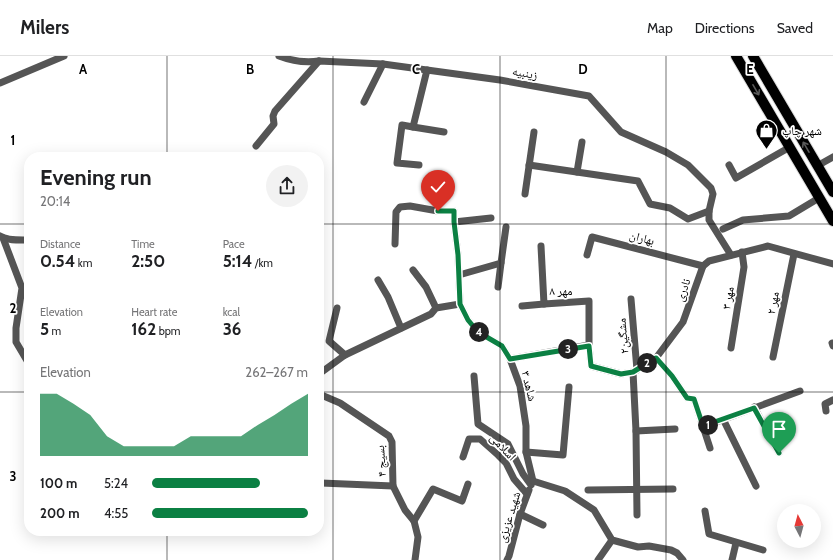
<!DOCTYPE html>
<meta charset="utf-8">
<style>
body{margin:0;font-family:Cabin,"Noto Naskh Arabic",sans-serif;background:#f2f2f2;color:#202124;height:100vh;display:flex;flex-direction:column;font-size:15px;white-space:nowrap}
*{box-sizing:border-box;margin:0}
p{font-size:13px;color:#757577}
.icon{flex:none;width:22px;height:22px;fill:none;stroke:currentColor;stroke-width:2;stroke-linecap:round;stroke-linejoin:round}
.map{position:relative;flex:1;overflow:hidden}
.sheet{position:absolute;left:24px;top:96px;width:300px;height:384px;display:flex;flex-direction:column;background:#fff;border-radius:16px;box-shadow:0 4px 16px #0002}
.sheet>*{flex:none}
.needle{width:26px;rotate:354deg}
.controls{position:absolute;left:777px;top:448px;display:grid;gap:8px}
.controls a{display:grid;place-items:center;width:44px;height:44px;border-radius:50%;background:#fff;box-shadow:0 4px 16px #0002;font-size:20px}
.pin{position:absolute;display:grid;place-items:center;width:34px;height:34px;color:#fff;margin:-41px -17px;border-radius:50% 50% 50% 0;rotate:-45deg;box-shadow:0 0 4px #0007}
.pin .icon{rotate:45deg}
.km{position:absolute;width:20px;height:20px;margin:-10px;border-radius:50%;background:#222;color:#fff;font-size:11px;line-height:20px;text-align:center}
.round{display:grid;place-items:center;flex:none;width:42px;height:42px;border-radius:21px;background:#f2f2f2}
.summary{display:flex;align-items:center;justify-content:space-between;height:68px;padding:0 16px}
h1{font-size:22px;font-weight:700;line-height:30px}
.stats{display:grid;grid-template-columns:repeat(3,1fr);gap:6px;height:68px;padding:4px 16px}
.stats div{display:grid;align-content:center}
.stats b{font-size:17px;font-weight:700}
.stats small{font-size:11px;font-weight:400}
.stats p{font-size:11px}
.chart{height:112px;padding:8px 16px}
.chart p{display:flex;justify-content:space-between}
.chart svg{width:100%;height:72px;margin-top:4px;fill:#0b8043;opacity:.7}
ul{padding:0 16px;list-style:none;font-size:13px}
li{display:grid;grid-template-columns:64px 48px 1fr;align-items:center;height:30px}
li i{height:10px;border-radius:5px;background:#0b8043}
header{display:flex;align-items:center;gap:24px;box-sizing:border-box;height:56px;padding:0 20px;background:#fff;border-bottom:1px solid #e0e0e0}
header strong{font-size:19px}
nav{display:flex;gap:22px;margin-inline-start:auto;font-size:14px}
.map>svg:first-child{display:block}
.lines{fill:none;stroke-linecap:round;stroke-linejoin:round}
.primary-casing{stroke:#dbdbdb;stroke-width:12}
.minor{stroke:#555;stroke-width:7}
.primary{stroke:#000;stroke-width:10}
.oneway{stroke:#595959}
.route-casing{stroke:#fff;stroke-width:8}
.route{stroke:#0b8043;stroke-width:5}
.grid{fill:none;stroke:#000;stroke-width:1;stroke-opacity:0.55}
.labels{text-anchor:middle;stroke-width:3.5;stroke-linejoin:round;paint-order:stroke}
.street-label{font-size:12px;fill:#000;stroke:#fff}
.poi-label{font-size:12px;fill:#000;stroke:#fff;text-anchor:start}
.grid-label{font-size:13px;text-anchor:middle;font-weight:bold;fill:#000;stroke:#fff;stroke-width:3.5;stroke-linejoin:round;paint-order:stroke}
</style>
<header>
<strong>Milers</strong>
<nav><a>Map</a><a>Directions</a><a>Saved</a></nav>
</header>
<div class="map">
<svg width="833" height="504" viewBox="0 0 833 504">
<rect width="100%" height="100%" fill="#fff"/>
<g class="lines">
<defs>
<g id="primary">
<polyline points="736,0 833,165"/>
<polyline points="753,0 833,136"/>
</g>
</defs>
<use href="#primary" class="primary-casing"/>
<g class="minor">
<path d="M279,0C292,5 306,7 319,5L383,8L500,24L589,40L621,76L666,96L688,109L711,132L713,138L709,155V164L731,199"/>
<polyline points="0,27 64,0"/>
<polyline points="364,46 383,8"/>
<polyline points="413,71 444,76"/>
<polyline points="256,90 274,68 273,60 275,55 319,5"/>
<polyline points="419,109 397,107 402,69 413,71 427,14"/>
<polyline points="529,109 638,125 650,148 670,152 688,163 709,155"/>
<polyline points="729,109 736,122 790,91"/>
<polyline points="817,110 833,101"/>
<polyline points="577,116 582,86"/>
<polyline points="525,138 534,76"/>
<polyline points="454,166 491,162"/>
<polyline points="723,173 743,164 789,160 819,142"/>
<path d="M0,180C8,185 20,184 29,184"/>
<polyline points="3,182 22,232 16,272 16,286 29,308"/>
<polyline points="395,188 396,156 400,151 410,150 438,155 454,155 454,166 458,199 460,248 468,264 478,276 502,290 510,303 520,330 526,370 526,396 533,425"/>
<polyline points="541,190 544,248 589,245 589,289 591,310 621,318 633,316 656,302 683,266 703,210 709,205 768,190 833,208"/>
<polyline points="587,199 592,181 703,210"/>
<polyline points="413,214 426,231 436,252"/>
<polyline points="459,219 501,207 506,171"/>
<polyline points="378,224 388,241 401,272"/>
<polyline points="498,231 501,207"/>
<polyline points="631,243 637,314"/>
<polyline points="522,250 544,248"/>
<polyline points="337,252 329,285 345,299"/>
<polyline points="832,287 833,290"/>
<polyline points="731,292 744,211 742,196"/>
<polyline points="773,301 794,198"/>
<polyline points="656,302 672,320 687,342 694,343 710,392"/>
<polyline points="510,303 589,289"/>
<polyline points="633,316 636,375 637,459"/>
<polyline points="319,318 345,299 431,258 436,252 460,248"/>
<polyline points="474,320 478,368 508,388 523,418 531,429"/>
<polyline points="319,338 340,347 389,380 392,386 393,430 405,454 414,465 418,481 415,504"/>
<polyline points="754,351 779,397"/>
<polyline points="826,355 825,348 833,344"/>
<polyline points="723,363 756,430"/>
<polyline points="703,371 800,335"/>
<polyline points="636,375 675,373"/>
<polyline points="526,396 563,399 569,331"/>
<polyline points="463,401 469,383 480,383 498,399 506,407 514,423 527,438"/>
<polyline points="533,425 565,435 594,454 612,484 638,491 649,490 671,494 677,497 683,504"/>
<polyline points="321,427 393,430"/>
<polyline points="588,434 673,433"/>
<polyline points="705,455 709,478 763,494"/>
<polyline points="520,458 543,469"/>
<polyline points="414,465 433,433 462,445 468,428"/>
<polyline points="507,504 509,500 520,458 529,434"/>
<polyline points="598,504 612,484"/>
<polyline points="732,504 736,487"/>
</g>
<use href="#primary" class="primary"/>
</g>
<defs><path id="oneway-shaft" d="M-6 0H5M1.5-3L5.5 0L1.5 3" fill="none" stroke-width="1.6" stroke-linecap="round" stroke-linejoin="round"/></defs>
<g class="oneway">
<use href="#oneway-shaft" transform="translate(756 34) rotate(60)"/>
<use href="#oneway-shaft" transform="translate(806 91) rotate(-120)"/>
</g>
<g class="lines">
<defs>
<polyline id="route" points="438,155 454,155 454,166 458,199 460,248 468,264 478,276 502,290 510,303 589,290 591,310 621,318 633,316 656,302 672,320 687,342 694,343 703,370 754,352 779,397"/>
</defs>
<use href="#route" class="route-casing"/>
<use href="#route" class="route"/>
</g>
<path class="grid" d="M167,0V101M333,0V504M500,0V504M666,0V504M0,168H29M319,168H833M0,336H29M319,336H833M167,475V504"/>
<defs>
<symbol id="shop-pin" viewBox="-11 -11 22 30"><path d="M0 17L-7.5 6A9.5 9.5 0 1 1 7.5 6Z" fill="#000" stroke="#fff"/><path d="M-5-2.5h2.3a2.7 3.5 0 0 1 5.4 0H5L5.5 6h-11ZM-1.5-2.5h3a1.5 2.3 0 0 0-3 0Z" fill="#fff"/></symbol>
</defs>
<g fill-rule="evenodd">
<use href="#shop-pin" x="754" y="62" width="25" height="34"/>
</g>
<g class="labels">
<g class="street-label">
<text transform="translate(525 17) rotate(10)" y="4">زینبیه</text>
<text transform="translate(642 182) rotate(15)" y="4">بهاران</text>
<text transform="translate(683 234) rotate(-70)" y="4">نادری</text>
<text x="561" y="239">مهر ۸</text>
<text transform="translate(728 242) rotate(-80)" y="4">مهر ۳</text>
<text transform="translate(773 247) rotate(-79)" y="4">مهر ۲</text>
<text transform="translate(623 280) rotate(-95)" y="4">مشگین۲</text>
<text transform="translate(529 330) rotate(76)" y="4">شاهد ۳</text>
<text transform="translate(503 391) rotate(47)" y="4">اسلامی</text>
<text transform="translate(381 405) rotate(-94)" y="4">بسیج ۴</text>
<text transform="translate(509 461) rotate(-73)" y="4">شهید عزیزی</text>
</g>
<g class="poi-label">
<text x="782" y="79">شهر چاپ</text>
</g>
</g>
<g class="grid-label">
<text x="83" y="18">A</text>
<text x="250" y="18">B</text>
<text x="416" y="18">C</text>
<text x="583" y="18">D</text>
<text x="750" y="18">E</text>
<text x="13" y="89">1</text>
<text x="13" y="257">2</text>
<text x="13" y="425">3</text>
</g>
</svg>
<div class="controls">
<a><svg class="needle" viewBox="-14 -14 28 28"><path d="M0-13l5 13h-10z" fill="#e53935"/><path d="M0 13l5-13h-10z" fill="#757577"/></svg></a>
</div>
<div class="pin" style="left:779px;top:397px;background:#1e9e55"><svg class="icon" aria-label="arrive" viewBox="0 0 24 24"><path d="M6 21V4h12l-3 4 3 4H6"/></svg></div>
<div class="pin" style="left:438px;top:155px;background:#d93025"><svg class="icon" aria-label="check" viewBox="0 0 24 24"><path d="M5 12l5 5 9-10"/></svg></div>
<b class="km" style="left:708px;top:369px">1</b>
<b class="km" style="left:647px;top:307px">2</b>
<b class="km" style="left:568px;top:293px">3</b>
<b class="km" style="left:479px;top:276px">4</b>
<section class="sheet">
<div class="summary"><div><h1>Evening run</h1><p>20:14</p></div><a class="round"><svg class="icon" aria-label="share" viewBox="0 0 24 24"><path d="M12 15V3M7 8l5-5 5 5M5 13v7h14v-7"/></svg></a></div>
<div class="stats">
<div><p>Distance</p><b>0.54<small> km</small></b></div>
<div><p>Time</p><b>2:50</b></div>
<div><p>Pace</p><b>5:14<small> /km</small></b></div>
</div>
<div class="stats">
<div><p>Elevation</p><b>5<small> m</small></b></div>
<div><p>Heart rate</p><b>162<small> bpm</small></b></div>
<div><p>kcal</p><b>36</b></div>
</div>
<div class="chart"><p><span>Elevation</span>262–267 m</p>
<svg viewBox="0 0 160 44" preserveAspectRatio="none"><path d="M0 44V6L10 6L20 12L30 19L40 32L50 38L60 38L70 38L80 38L90 32L100 32L110 32L120 32L130 25L140 19L150 12L160 6V44z"/></svg>
</div>
<ul>
<li><b>100 m</b>5:24<i style="width:69%"></i></li>
<li><b>200 m</b>4:55<i style="width:100%"></i></li>
</ul>
</section>
</div>
